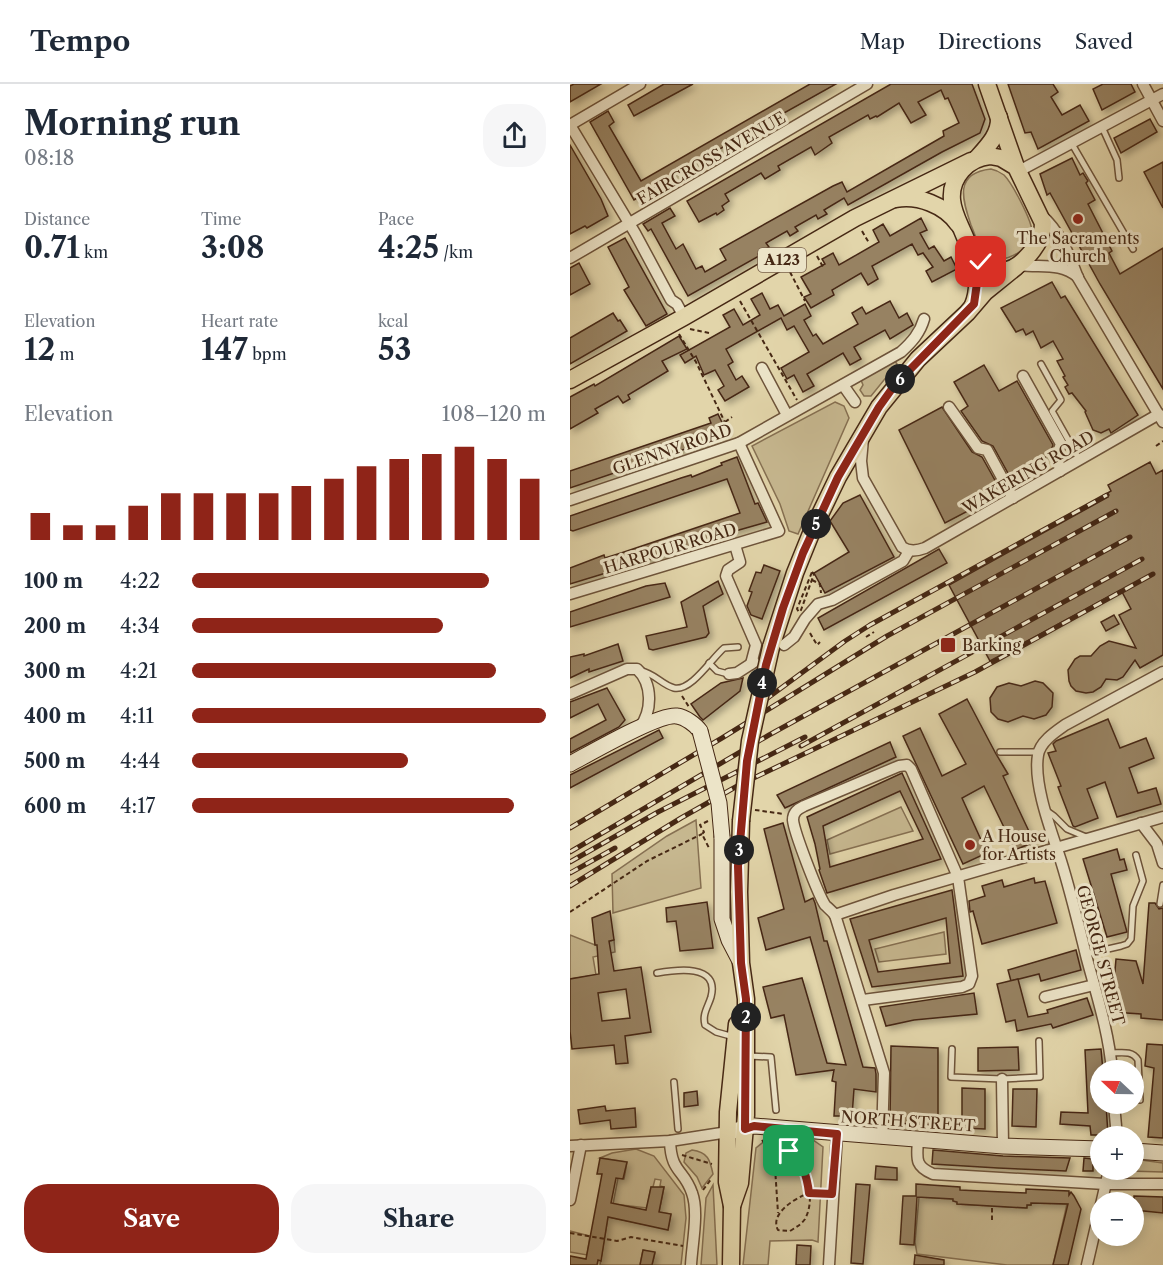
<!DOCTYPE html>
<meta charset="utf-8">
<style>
body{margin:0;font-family:"Libre Caslon Text",serif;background:#f6f6f7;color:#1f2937;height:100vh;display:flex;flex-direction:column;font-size:22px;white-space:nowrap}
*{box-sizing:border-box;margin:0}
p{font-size:20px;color:#747a83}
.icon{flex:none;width:33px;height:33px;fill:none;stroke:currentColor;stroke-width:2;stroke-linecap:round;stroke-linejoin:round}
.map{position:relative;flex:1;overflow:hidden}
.drawer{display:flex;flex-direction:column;background:#fff;width:570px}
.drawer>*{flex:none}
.needle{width:39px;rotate:292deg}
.buttons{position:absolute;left:520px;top:976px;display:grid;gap:12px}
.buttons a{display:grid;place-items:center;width:54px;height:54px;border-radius:50%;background:#fff;box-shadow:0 3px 15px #0003;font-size:30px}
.pin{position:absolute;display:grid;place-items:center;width:51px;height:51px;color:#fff;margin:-26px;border-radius:12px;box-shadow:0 3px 9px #0006}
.km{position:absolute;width:30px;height:30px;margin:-15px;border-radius:50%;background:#222;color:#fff;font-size:16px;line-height:30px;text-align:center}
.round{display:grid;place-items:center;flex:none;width:63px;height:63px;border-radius:24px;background:#f6f6f7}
.head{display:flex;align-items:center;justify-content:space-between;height:102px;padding:0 24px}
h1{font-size:33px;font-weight:700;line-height:45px}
.stats{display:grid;grid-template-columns:repeat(3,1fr);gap:9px;height:102px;padding:6px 24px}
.stats div{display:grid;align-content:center}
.stats b{font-size:30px;font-weight:700}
.stats small{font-size:16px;font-weight:400}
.stats p{font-size:16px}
.chart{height:168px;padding:12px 24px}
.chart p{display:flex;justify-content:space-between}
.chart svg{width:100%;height:108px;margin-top:6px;stroke:#8f2418;stroke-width:6}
.action{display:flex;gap:12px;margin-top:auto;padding:12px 24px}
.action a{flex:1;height:69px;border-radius:24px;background:#8f2418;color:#fff;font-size:24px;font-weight:700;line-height:69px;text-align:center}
.action a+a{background:#f6f6f7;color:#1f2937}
ul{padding:0 24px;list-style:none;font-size:20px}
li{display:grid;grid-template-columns:96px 72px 1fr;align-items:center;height:45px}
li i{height:15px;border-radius:8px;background:#8f2418}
header{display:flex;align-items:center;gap:36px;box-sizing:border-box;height:84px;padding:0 30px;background:#fff;border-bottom:2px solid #e0e1e3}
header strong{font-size:28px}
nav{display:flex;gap:33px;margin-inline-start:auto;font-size:21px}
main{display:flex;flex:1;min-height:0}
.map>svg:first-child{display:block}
.green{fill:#c7b890;stroke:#867052;stroke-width:1.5}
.building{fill:#978262;stroke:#462814;stroke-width:1.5;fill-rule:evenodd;filter:url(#shadow)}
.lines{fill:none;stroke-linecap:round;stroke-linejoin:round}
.lane-casing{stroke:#6d533a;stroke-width:8}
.street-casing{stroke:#6d533a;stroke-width:13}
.secondary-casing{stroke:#462814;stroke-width:17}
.primary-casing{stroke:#462814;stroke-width:19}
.path{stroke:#462814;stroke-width:2;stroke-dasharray:4.5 3;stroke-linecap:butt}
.lane{stroke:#ece4c8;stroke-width:5}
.street{stroke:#ece4c8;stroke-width:10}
.secondary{stroke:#ece4c8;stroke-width:15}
.primary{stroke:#e2d5aa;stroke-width:16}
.rail-casing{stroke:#462814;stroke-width:5}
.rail{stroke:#ece4c8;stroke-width:3;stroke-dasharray:9;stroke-linecap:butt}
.secondary-bridge-casing{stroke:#462814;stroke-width:17;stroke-linecap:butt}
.primary-bridge-casing{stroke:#462814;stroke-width:19;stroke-linecap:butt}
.secondary-bridge{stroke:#ece4c8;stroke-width:15}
.primary-bridge{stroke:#e2d5aa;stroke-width:16}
.route-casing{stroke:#fff;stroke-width:12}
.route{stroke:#8f2418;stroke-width:8}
.poi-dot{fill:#8f2418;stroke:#ece4c8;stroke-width:2}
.labels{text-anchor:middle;stroke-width:6;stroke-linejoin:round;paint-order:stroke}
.shield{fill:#ece4c8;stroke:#78604a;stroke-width:1.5}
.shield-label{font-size:15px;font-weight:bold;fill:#462814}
.street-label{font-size:16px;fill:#462814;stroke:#ece4c8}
.poi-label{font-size:16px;fill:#462814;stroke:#ece4c8;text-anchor:start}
</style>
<header>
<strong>Tempo</strong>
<nav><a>Map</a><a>Directions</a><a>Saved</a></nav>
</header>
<main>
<section class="drawer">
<div class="head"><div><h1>Morning run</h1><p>08:18</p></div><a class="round"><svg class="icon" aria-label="share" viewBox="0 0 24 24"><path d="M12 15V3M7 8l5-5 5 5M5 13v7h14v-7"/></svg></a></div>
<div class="stats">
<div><p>Distance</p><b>0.71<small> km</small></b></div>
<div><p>Time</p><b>3:08</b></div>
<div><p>Pace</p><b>4:25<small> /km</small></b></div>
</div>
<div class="stats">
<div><p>Elevation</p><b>12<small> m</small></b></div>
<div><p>Heart rate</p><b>147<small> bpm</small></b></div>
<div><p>kcal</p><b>53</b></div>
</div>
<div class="chart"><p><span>Elevation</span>108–120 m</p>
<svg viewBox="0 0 160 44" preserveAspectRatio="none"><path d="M5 44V33M15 44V38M25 44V38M35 44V30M45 44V25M55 44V25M65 44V25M75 44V25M85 44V22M95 44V19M105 44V14M115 44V11M125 44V9M135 44V6M145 44V11M155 44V19"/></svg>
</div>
<ul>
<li><b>100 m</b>4:22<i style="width:84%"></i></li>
<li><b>200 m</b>4:34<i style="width:71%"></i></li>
<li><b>300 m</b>4:21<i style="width:86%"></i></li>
<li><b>400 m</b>4:11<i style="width:100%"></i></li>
<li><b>500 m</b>4:44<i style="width:61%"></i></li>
<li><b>600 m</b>4:17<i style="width:91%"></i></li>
</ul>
<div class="action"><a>Save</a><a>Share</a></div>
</section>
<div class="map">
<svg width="593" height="1181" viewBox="0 0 593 1181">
<defs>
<filter id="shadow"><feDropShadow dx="3.5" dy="3.5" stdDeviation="3" flood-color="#0004"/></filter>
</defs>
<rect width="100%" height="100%" fill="#e2d5aa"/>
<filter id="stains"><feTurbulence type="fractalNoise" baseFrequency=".00333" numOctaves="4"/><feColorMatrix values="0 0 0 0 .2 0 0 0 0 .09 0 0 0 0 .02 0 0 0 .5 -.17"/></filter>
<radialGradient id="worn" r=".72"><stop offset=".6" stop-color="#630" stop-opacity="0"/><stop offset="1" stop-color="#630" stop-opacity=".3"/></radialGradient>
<g class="green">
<path d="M421,85C426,86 430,88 434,91C442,99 463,138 462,149C461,158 454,166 446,170C437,175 429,177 419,172C408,166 406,152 401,141C392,115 384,89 421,85Z"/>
<polygon points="325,277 327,280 301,312 294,312 290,306 293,301 291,296"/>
<polygon points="265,318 274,322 279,334 228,450 219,447 210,420 182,362"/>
<polygon points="331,723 343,747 260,770 257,756"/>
<polygon points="126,736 131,804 43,829 42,790 97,752"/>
<polygon points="374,848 376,870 309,878 305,865"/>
<polygon points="0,851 25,861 44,856 45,868 23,873 26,891 0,895"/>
<polygon points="197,1055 243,1056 253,1063 248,1158 242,1156 200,1157 198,1181 173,1181 186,1064"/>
<polygon points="66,1065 84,1072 114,1111 116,1134 111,1181 82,1181 85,1169 73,1166 70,1181 30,1181 38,1133 98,1145 101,1130 89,1128 94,1103 90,1102 91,1096 85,1095 83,1103 81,1103 77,1124 43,1120 48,1094 54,1095 57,1078 30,1074 42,1069"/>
<path d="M122,1066C138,1068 140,1076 143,1090L132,1104L127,1093L114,1078L116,1069Z"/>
<polygon points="564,1075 593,1079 593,1088 557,1087 556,1092 551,1090 549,1086 564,1086"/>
<polygon points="143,1101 147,1181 131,1181 136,1114"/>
<polygon points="349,1113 383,1115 383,1117 387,1118 387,1120 456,1124 457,1121 461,1121 461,1119 497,1120 483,1181 437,1181 347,1170 345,1158"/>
<polygon points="0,1147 20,1152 17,1171 0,1168"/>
</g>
<g class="building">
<polygon points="4,0 31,0 0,18 0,2"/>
<polygon points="94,0 123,0 64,32 58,21"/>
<polygon points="240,0 266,0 85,101 86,103 82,105 64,116 20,38 38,27 44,38 39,42 71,97"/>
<polygon points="321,0 402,0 415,35 410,49 372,68 278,121 274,114 254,126 257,130 248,135 246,131 225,143 228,147 220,152 217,147 196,159 199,163 188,170 189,172 118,212 81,145 78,147 73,140 100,124 105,132 92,139 106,165 113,160 126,185 132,182 135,188 156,176 150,165 263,102 272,98 277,108 374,52 373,47 389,39 378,14 375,15 371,6 348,18 356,31 341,39 329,19 307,33 306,32 300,35 298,31 259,53 262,59 245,71 241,63 208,82 210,86 195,95 191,89 155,110 159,117 152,122 154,126 147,131 146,129 129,138 117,117"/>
<polygon points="438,0 483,0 488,8 481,13 492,31 510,21 519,37 468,65 461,48 455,49"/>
<polygon points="533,0 561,0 565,8 532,26 523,5"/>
<polygon points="580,35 587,48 551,69 544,54"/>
<polygon points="0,61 31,115 38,132 17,144 15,142 0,150"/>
<polygon points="502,74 510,91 513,89 518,97 516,99 525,116 518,120 542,167 539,169 550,190 593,164 593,305 530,200 480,109 477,111 470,90"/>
<polygon points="593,78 593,124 574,88"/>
<polygon points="351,134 357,146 350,149 359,165 364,162 374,177 381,173 387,185 362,198 356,187 363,183 353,169 348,171 342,160 302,182 308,195 298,201 291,189 262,206 264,211 241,224 234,213 241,210 231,193 255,180 252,175 263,169 269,181 309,158 303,146 313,140 320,152"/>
<polygon points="55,154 97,230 76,242 54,206 59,203 38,163"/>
<polygon points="9,179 20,200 0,211 0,184"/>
<polygon points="482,198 491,214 495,212 568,331 541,349 539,345 531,349 523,346 515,328 516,327 502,309 499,310 495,303 498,301 493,293 495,292 487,277 493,275 483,257 471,264 463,247 456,251 453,245 446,248 431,224"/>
<polygon points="192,209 200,225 208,221 214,232 235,220 241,232 234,236 243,252 246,250 253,260 288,240 282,229 292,223 296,230 320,217 329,234 337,229 343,241 320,255 315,246 284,263 291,275 280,281 273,269 237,290 244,302 233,308 224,291 217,295 211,284 239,268 224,242 217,246 211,234 156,265 163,278 158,281 166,296 172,292 179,303 155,317 148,306 154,302 145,286 134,291 126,272 115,279 110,271 160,243 153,231 164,225 173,241 190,231 181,215"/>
<polygon points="43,229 48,237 50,236 57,247 0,280 0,254"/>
<polygon points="109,252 117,265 92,277 98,287 58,311 60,315 53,319 48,312 25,325 28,329 0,345 0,313 24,300 25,302"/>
<polygon points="414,281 429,307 447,297 483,361 480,369 444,400 423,362 412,357 391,327 398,322 384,298"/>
<polygon points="372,323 402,368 412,373 432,409 375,439 329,346"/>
<polygon points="148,330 157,349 130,360 0,404 0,387 141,339 139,334"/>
<polygon points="167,373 185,420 188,419 197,438 155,450 85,474 0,500 0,484 34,471 35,474 51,469 170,429 157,395 3,447 0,446 0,432 111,394 121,391 122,393 152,381 151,379"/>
<polygon points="580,378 586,390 593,386 593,571 570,584 565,576 553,593 547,596 536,595 531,603 523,608 516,609 506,607 501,602 499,597 498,586 505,575 510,572 521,572 530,562 539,557 566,564 549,531 561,525 551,506 420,577 379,501 538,413 536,410 541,407 538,401"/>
<polygon points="290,411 324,473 255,509 244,489 279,468 260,437 273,419"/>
<polygon points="369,465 377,479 254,546 248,534"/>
<polygon points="194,481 210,487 192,535 181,531 177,522 182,508 179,507 186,488 191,489"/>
<polygon points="148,497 153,510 133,522 139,549 136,553 83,566 79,565 76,552 117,543 111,518"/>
<polygon points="95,499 100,513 0,543 0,528 76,502"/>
<polygon points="544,531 549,540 536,547 531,538"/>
<polygon points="48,560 53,577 19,588 19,585 0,594 0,573 14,570 14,572"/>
<polygon points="173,594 170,607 133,636 130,633 121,620 151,599"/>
<polygon points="465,597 473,599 483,609 482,623 476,631 464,635 453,632 438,638 428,635 421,628 420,614 427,603 439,599 451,602"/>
<polygon points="37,604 55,636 49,643 0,669 0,655 36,636 28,620 0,634 0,618"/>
<polygon points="397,615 426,670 438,690 433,692 464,758 445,766 414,702 392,714 417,769 393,780 333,652 350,644 372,692 396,680 369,630"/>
<polygon points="538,635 550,664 576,654 584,674 559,684 568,709 586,704 591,720 547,733 535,698 517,705 528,734 505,743 503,742 488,703 491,702 478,669 486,667 483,660 486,657"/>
<polygon points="89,646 93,654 0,704 0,691 4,689"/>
<polygon points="320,658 326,673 215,724 207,711"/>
<path d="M332,689L371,775L257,809L249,786L250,785L245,760L237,733ZM330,707L353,755L260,783L253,742Z"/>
<polygon points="213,739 235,818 243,814 245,819 254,857 257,857 293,983 305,984 306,990 306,1008 284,1005 282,1032 264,1032 266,998 262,997 264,986 226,991 214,931 201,934 193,903 232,894 257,979 276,981 240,853 196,866 188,834 214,825 194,745"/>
<polygon points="547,765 550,776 554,775 557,786 541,790 557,848 537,853 513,775"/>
<polygon points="464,794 465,799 475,797 487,839 412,860 403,827 400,828 399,817 415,812 412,802 432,796 434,803"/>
<path d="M382,806L393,892L302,903L280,835ZM376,834L380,879L308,888L299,856Z"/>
<polygon points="137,818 143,864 110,867 106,837 97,838 96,824"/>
<polygon points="579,819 585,819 589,825 593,824 593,936 571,934 571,930 542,928 544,907 538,907 539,898 544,898 546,875 566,877 573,900"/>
<path d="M40,827L44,856L39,857L44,887L71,883L81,948L55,952L58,979L46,980L44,961L2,965L0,947V895L29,890L27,861H25L22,834ZM56,905L60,934L32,937L28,909Z"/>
<polygon points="506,866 511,886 471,897 469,890 441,897 438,886"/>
<polygon points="448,895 458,933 478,929 477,926 517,914 523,931 483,944 481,940 447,947 445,936 436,938 427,900"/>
<polygon points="404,909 407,930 344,936 316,942 310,923"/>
<polygon points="577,960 593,961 593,1054 578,1053 584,984 575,982"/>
<polygon points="321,962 368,964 368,1041 320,1039"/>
<polygon points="448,963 449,986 408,987 408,964"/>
<polygon points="531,965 533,987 531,987 531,1020 536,1020 538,1051 521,1051 520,1042 490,1040 491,1028 518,1029 515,966"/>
<polygon points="392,1004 415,1005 415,1045 392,1044"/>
<polygon points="443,1005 467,1005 466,1043 442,1042"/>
<polygon points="127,1007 128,1021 114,1023 114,1009"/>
<polygon points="35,1022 36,1027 65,1024 66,1043 41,1045 40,1036 10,1040 8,1026"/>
<polygon points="363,1066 433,1072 500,1074 496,1087 428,1084 362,1080"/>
<polygon points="30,1074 57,1078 53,1095 46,1094 41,1119 76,1126 81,1103 94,1103 89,1128 101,1130 98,1146 38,1133 31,1177 28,1176 27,1181 0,1181 0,1172 16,1175 32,1090 27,1090"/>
<polygon points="514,1074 523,1075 523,1087 513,1087"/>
<polygon points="306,1082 327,1084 327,1096 305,1095"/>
<polygon points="286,1100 300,1101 293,1180 281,1179"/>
<polygon points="346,1100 390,1103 390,1106 456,1109 456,1105 499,1107 499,1111 501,1108 504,1112 511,1125 498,1181 483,1181 498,1120 461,1119 461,1121 457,1121 457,1124 387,1120 387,1118 383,1117 383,1115 347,1113 344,1161 330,1160 333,1112 346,1112"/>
<polygon points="564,1112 593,1113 593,1129 564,1126"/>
<polygon points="227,1161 241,1162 240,1181 226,1181"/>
<polygon points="73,1166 85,1168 82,1181 70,1181"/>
<polygon points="345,1171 374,1176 374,1181 344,1181"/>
</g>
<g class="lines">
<defs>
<g id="lane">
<polyline points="532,43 547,76 549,94"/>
<polyline points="502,60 563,165"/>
<polyline points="471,280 491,316 482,327 509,375"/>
<polyline points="139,579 147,587 158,590"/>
<path d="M71,587C84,589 92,601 104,604C121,608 142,574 154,564L168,563"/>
<polyline points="430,668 468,668"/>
<polyline points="477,727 484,732 497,745 516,753"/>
<polyline points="590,820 593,801"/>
<polyline points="516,870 551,862 557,860 561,855 563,822 573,797 566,771"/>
<path d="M87,889C105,886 150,879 141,913C138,923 132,930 135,941L146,948L164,953"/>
<polyline points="382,965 381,993 432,995 470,993 469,957"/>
<path d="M541,969C551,969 562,966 568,976L570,1016"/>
<polyline points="178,972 201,973 206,1026"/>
<polyline points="104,998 108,1045"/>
</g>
<g id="street">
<polyline points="573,0 593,37"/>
<polyline points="0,41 65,149 101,216 107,220 114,233"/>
<polyline points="0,41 70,0"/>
<polyline points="449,87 593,10"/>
<path d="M471,131C489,146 500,172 508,194L593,338"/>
<polyline points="0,174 297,0"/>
<path d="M450,181C471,184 490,178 508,193"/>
<polyline points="192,284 217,331"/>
<polyline points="453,292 491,360 487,371 490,387"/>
<polyline points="273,301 285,318"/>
<polyline points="379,323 408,364 417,366 443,414"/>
<path d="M293,355L291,377L293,394L332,463C339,468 347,467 355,464L589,330"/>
<path d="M0,416L169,359L331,268C342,258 350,249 354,235"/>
<polyline points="165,461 170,478 158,486 156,492 186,561 181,580"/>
<polyline points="0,510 209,447 169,359"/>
<polyline points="214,561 224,553 235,535 248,520 262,516 333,477 339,467"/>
<polyline points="159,590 167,589 184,578"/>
<path d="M0,610L57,585H67C83,600 82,627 70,643"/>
<polyline points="571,739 587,760 593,779"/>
<path d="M265,831C262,827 258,824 255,821C248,810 224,748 223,736C223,728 228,725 234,722L329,682L337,681L341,685L388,793L402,892L399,900L392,903L293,916"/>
<polyline points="265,831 324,811 593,733"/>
<polyline points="265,831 314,989 312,1054"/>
<polyline points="475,913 524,901"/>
<path d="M542,987C539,949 527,912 517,875C509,843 501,809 491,777C482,749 463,701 468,671C470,658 485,648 495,641L593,588"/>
<polyline points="432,995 433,1062"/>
<polyline points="544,1020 547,1053"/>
<path d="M348,1056C347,1074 344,1082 363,1090L535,1100H593"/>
<path d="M100,1057C101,1089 114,1085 122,1109C129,1128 122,1160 121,1181"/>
<polyline points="0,1062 100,1057 158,1048"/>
<polyline points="0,1116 11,1061"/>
<polyline points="259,1181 267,1050"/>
<polyline points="517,1181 539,1086"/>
</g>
<g id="secondary">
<path d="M0,680C19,670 89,629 107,632C115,633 126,641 130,647"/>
<polyline points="152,753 152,835 159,856 171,879"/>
<polyline points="163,1047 184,1042 433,1062 531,1065"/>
<polyline points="564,1067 593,1069"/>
</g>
<g id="primary">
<polyline points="417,0 446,83"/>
<path d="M420,72L431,74L446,83L473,139C473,153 465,165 455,175C426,204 403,174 392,146C388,137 383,127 382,116C380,93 398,74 420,72Z"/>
<path d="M407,74C418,62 430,50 429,33"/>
<path d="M326,115C348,111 375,121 388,140"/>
<path d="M401,167C407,184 410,204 403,221"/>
<polyline points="0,296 114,233 285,134 401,77"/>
<polyline points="201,563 225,489 242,447 268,393 309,323 348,275 397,229 415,208 446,183"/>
<polyline points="162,1122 170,1099 176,1031 176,915 171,879 169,808 171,737"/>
<polyline points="161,1181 162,1122 157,1098 158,1028 167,940"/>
</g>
</defs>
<use href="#lane" class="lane-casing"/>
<use href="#street" class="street-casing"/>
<use href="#secondary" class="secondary-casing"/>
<use href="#primary" class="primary-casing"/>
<g class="path">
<polyline points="292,147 299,159"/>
<polyline points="247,172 253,183"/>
<polyline points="220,188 235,217"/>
<polyline points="170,217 227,316"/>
<polyline points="120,245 139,249"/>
<polyline points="109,250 126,278 161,351"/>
<polyline points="155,338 162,333"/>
<polyline points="586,362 593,357"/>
<polygon points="242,488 244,490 231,526 229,528 227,525"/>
<polyline points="242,496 250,500 251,509"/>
<polyline points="240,549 247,561 250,558"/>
<polyline points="296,553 304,548"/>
<polyline points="112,612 119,623"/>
<polyline points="185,726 214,730"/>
<polyline points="138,737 130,741 134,748 132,750 139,764"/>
<polyline points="0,828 77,777 132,750"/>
<path d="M192,1056L195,1060C202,1061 208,1061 214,1064C236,1075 247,1113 235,1135C231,1141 226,1143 220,1147L208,1146C200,1131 221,1117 234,1111C239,1108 247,1110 253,1110"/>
<polyline points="206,1061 204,1068 208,1129"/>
<polyline points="112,1071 142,1080"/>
<polyline points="206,1087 233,1083"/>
<polyline points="133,1106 142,1094"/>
<polyline points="422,1136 422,1122"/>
<polyline points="0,1149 47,1157 61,1153 113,1162"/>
</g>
<use href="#lane" class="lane"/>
<use href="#street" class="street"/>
<use href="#secondary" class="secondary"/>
<use href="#primary" class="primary"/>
<defs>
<g id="rail">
<polyline points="180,627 275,557 300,541 537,411"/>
<polyline points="231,662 572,475"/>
<polyline points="0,744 152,654 317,552 546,427"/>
<polyline points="0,768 199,651 560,453"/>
<polyline points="0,778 88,728 235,653"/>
<polyline points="0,789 45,764"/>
<polyline points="0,802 111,734 169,701 405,588 583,490"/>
</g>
</defs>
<use href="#rail" class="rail-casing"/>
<use href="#rail" class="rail"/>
<defs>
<polyline id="secondary-bridge" points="130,647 149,719 152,753"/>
<polyline id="primary-bridge" points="171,737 180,657 201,563"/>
</defs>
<use href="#secondary-bridge" class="secondary-bridge-casing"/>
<use href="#primary-bridge" class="primary-bridge-casing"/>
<use href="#secondary-bridge" class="secondary-bridge"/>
<use href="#primary-bridge" class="primary-bridge"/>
</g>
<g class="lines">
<defs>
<path id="route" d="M219,1067C233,1079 237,1092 239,1109L262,1110L267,1050L184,1042L175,1045L176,915L171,879L168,782L177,677L196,581L213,524L233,469L268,393L282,369L309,323L324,302L404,220L407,199L405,177L399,163L411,178"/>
</defs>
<use href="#route" class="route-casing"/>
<use href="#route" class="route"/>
</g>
<g class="poi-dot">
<circle cx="508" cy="135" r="6"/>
<rect x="370" y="553" width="16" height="16" rx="3"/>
<circle cx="400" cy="761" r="6"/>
</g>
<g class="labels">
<rect class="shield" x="188" y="164" width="48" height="24" rx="4.5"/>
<g class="shield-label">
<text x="212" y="181">A123</text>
</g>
<g class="street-label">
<text transform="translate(141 74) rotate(-30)" y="6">FAIRCROSS AVENUE</text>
<text transform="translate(102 365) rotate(-19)" y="6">GLENNY ROAD</text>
<text transform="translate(458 388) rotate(-30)" y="6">WAKERING ROAD</text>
<text transform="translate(100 464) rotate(-17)" y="6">HARPOUR ROAD</text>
<text transform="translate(531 871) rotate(75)" y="6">GEORGE STREET</text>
<text transform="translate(338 1037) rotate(4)" y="6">NORTH STREET</text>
</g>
<g class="poi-label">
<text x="508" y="160" text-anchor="middle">The Sacraments<tspan x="508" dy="18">Church</tspan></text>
<text x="392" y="567">Barking</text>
<text x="412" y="758">A House<tspan x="412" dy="18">for Artists</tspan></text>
</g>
</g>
<rect width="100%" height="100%" filter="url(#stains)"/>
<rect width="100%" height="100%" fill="url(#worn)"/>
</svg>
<div class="buttons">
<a><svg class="needle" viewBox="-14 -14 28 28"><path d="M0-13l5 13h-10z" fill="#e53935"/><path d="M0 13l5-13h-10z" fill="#747a83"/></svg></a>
<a>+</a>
<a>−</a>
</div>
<div class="pin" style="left:219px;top:1067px;background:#1e9e55"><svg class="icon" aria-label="arrive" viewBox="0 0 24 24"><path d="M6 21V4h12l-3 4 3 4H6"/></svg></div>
<div class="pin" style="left:411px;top:178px;background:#d93025"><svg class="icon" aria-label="check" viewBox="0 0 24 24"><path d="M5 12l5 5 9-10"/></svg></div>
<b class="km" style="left:176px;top:933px">2</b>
<b class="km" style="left:169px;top:766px">3</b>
<b class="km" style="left:192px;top:599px">4</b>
<b class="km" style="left:246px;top:440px">5</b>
<b class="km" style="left:330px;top:295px">6</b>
</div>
</main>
